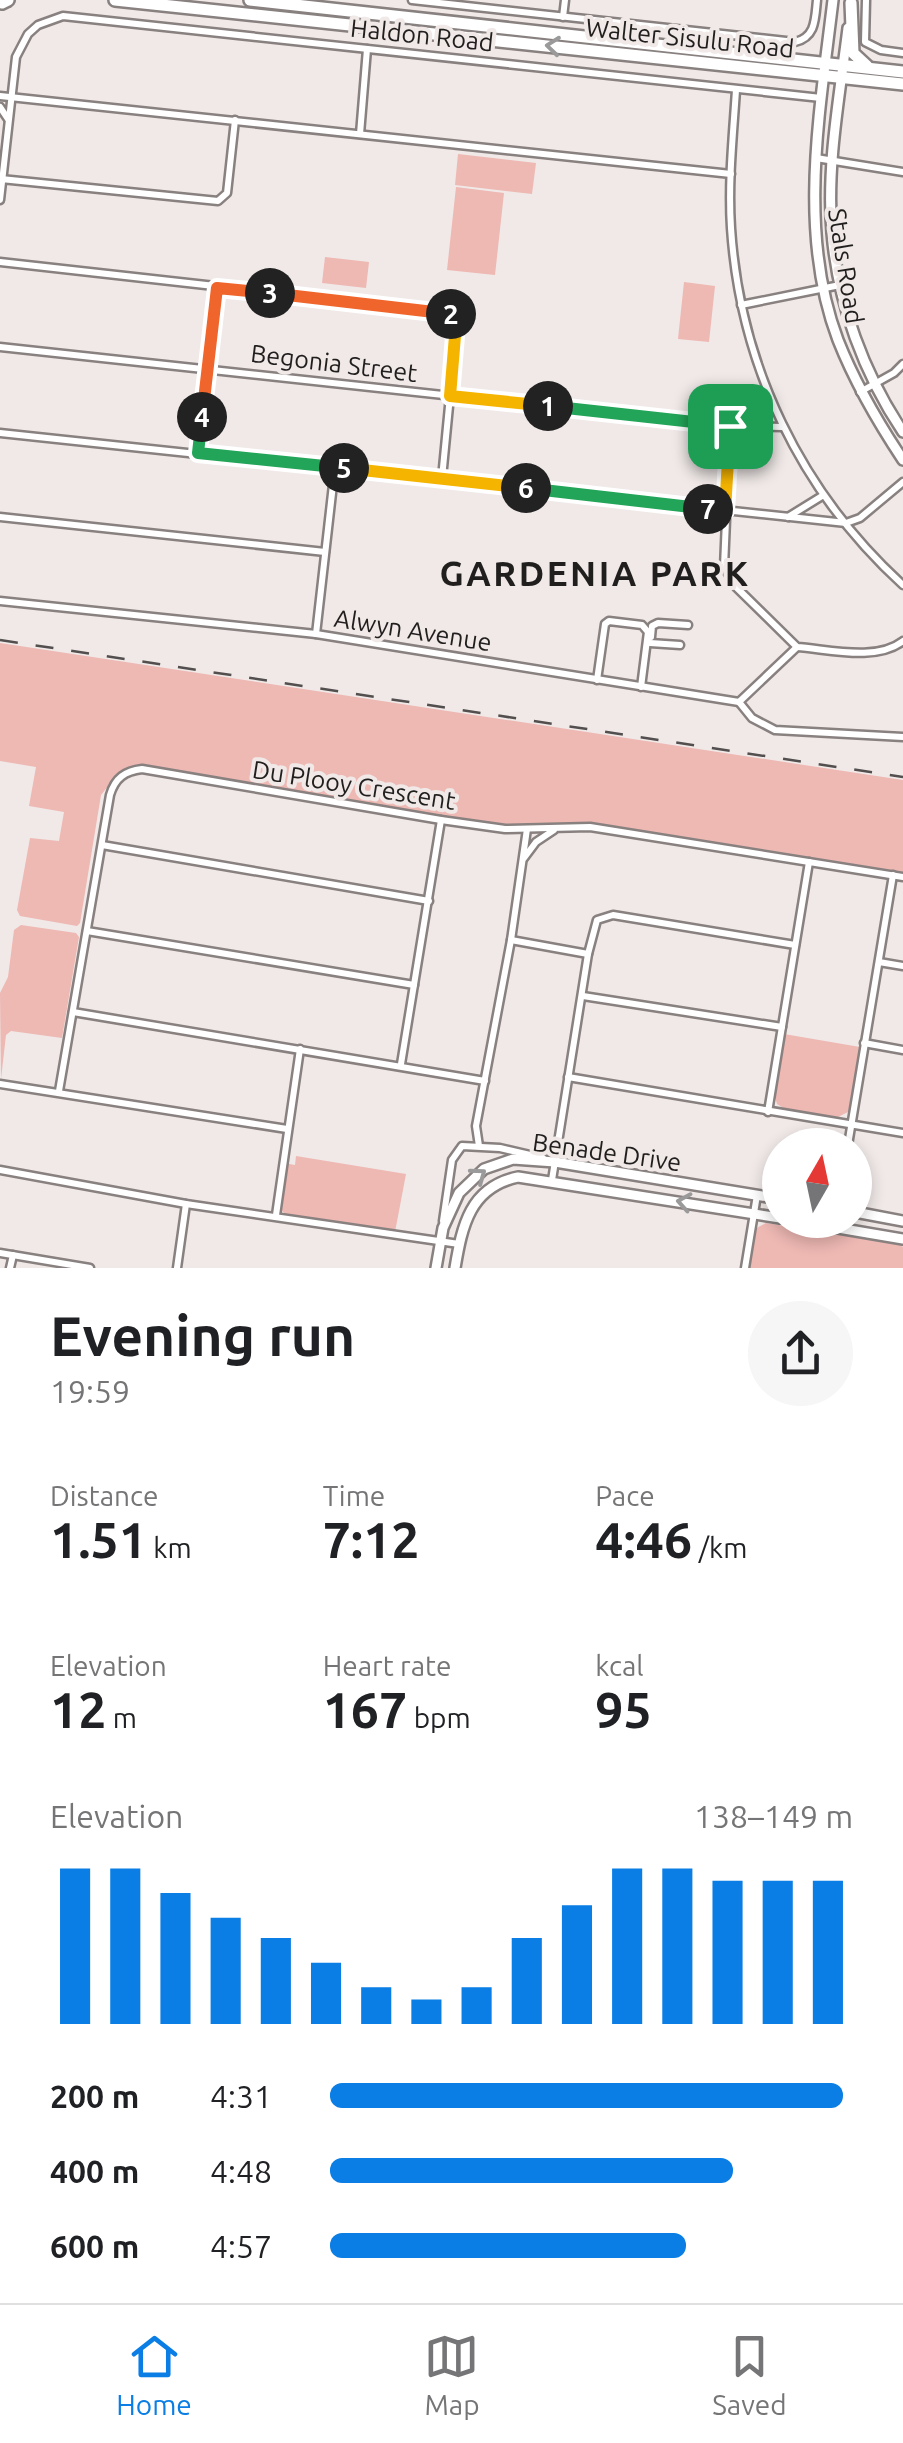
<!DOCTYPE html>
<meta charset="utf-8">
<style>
body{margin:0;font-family:Ubuntu,sans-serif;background:#f6f6f6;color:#202124;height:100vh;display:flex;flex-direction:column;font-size:38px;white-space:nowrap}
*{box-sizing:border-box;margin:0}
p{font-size:32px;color:#757577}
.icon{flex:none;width:55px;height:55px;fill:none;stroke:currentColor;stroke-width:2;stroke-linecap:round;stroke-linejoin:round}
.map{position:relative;height:1268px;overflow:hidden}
.sheet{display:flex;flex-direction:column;background:#fff;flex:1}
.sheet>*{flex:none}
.needle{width:65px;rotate:9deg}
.tools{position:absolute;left:762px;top:1128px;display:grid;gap:20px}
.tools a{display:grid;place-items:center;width:110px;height:110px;border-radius:50%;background:#fff;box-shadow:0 5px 15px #0003;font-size:50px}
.pin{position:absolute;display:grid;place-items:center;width:85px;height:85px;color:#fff;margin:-42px;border-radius:20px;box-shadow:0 5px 15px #0006}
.km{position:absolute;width:50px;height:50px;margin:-25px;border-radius:50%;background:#222;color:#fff;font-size:28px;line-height:50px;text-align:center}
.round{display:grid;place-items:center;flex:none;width:105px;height:105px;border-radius:52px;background:#f6f6f6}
.summary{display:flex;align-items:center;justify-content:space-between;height:170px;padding:0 50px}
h1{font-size:55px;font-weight:600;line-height:75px}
.figures{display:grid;grid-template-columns:repeat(3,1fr);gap:15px;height:170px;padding:10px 50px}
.figures div{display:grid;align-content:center}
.figures b{font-size:50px;font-weight:600}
.figures small{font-size:28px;font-weight:400}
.figures p{font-size:28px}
.chart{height:280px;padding:20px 50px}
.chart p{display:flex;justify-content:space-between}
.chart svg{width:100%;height:180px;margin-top:10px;stroke:#0a7ee4;stroke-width:6}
ul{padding:0 50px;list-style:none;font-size:32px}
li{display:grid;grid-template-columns:160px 120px 1fr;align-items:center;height:75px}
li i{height:25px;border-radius:12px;background:#0a7ee4}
.tabs{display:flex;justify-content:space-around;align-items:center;height:140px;border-top:2px solid #e0e0e0;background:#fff;font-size:28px;color:#757577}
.tabs a{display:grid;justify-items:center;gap:5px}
.tabs .on{color:#0a7ee4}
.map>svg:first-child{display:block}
.green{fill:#eeb8b3}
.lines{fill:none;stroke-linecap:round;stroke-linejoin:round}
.street-casing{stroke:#888180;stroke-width:11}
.secondary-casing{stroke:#888180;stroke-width:14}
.highway-casing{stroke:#888180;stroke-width:16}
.street{stroke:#fff;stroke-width:6}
.secondary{stroke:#fff;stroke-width:9}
.highway{stroke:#fff;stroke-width:11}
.rail{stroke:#534f4f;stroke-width:2.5;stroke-dasharray:18 18;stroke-linecap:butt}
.oneway{stroke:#9b9a9a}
.split-1-casing{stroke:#fff;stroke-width:20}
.split-2-casing{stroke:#fff;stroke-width:20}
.split-3-casing{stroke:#fff;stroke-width:20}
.split-4-casing{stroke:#fff;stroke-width:20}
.split-5-casing{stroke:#fff;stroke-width:20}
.split-6-casing{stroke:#fff;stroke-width:20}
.split-7-casing{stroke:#fff;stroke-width:20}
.split-8-casing{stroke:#fff;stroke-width:20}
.split-1{stroke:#22a559;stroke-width:12}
.split-2{stroke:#f5b400;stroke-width:12}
.split-3{stroke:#f0652b;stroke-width:12}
.split-4{stroke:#f0652b;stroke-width:12}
.split-5{stroke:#22a559;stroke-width:12}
.split-6{stroke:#f5b400;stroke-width:12}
.split-7{stroke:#22a559;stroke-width:12}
.split-8{stroke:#f5b400;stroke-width:12}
.labels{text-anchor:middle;stroke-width:8;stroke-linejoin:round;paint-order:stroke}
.street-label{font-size:25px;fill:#211e1e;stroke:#f0e9e8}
.district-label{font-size:35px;font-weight:bold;letter-spacing:2.5px;fill:#211e1e;stroke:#f0e9e8}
</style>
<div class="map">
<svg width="903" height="1268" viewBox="0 0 903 1268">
<rect width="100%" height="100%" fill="#f0e9e8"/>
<g class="green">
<polygon points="458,154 536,163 532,194 455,185"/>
<polygon points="456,187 504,193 495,275 447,270"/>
<polygon points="325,257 369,262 366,288 322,283"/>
<polygon points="684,282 715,286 709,342 678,339"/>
<polygon points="0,643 903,780 903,875 588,823 508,828 142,768 118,774 101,795 80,923 77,926 20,916 17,910 30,838 59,841 64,812 29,806 36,767 0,761"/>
<polygon points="21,925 76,933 79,937 62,1038 11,1031 6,1035 1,1079 0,993 8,977 14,930"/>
<polygon points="784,1034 860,1047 850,1111 836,1118 785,1109 777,1104 774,1094"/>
<polygon points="296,1156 406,1174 395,1232 286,1214 279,1209 284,1163 295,1165"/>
<polygon points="766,1223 899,1244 903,1247 903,1268 748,1268 755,1229"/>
</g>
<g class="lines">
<defs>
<g id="street">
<path d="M412,0L795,42C816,37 815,19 817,0"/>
<polyline points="866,0 865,42 881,50 903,53"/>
<polyline points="563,17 565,0"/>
<path d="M736,90C733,136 728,182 731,228C740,366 801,492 903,585"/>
<polyline points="0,96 731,174"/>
<polyline points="0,107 8,119"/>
<polyline points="360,134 367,49"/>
<polyline points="816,158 903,172"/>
<polyline points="1,179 218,201 227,193 235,120"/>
<polyline points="0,200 16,57 28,34 38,25 63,16 821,98"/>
<polyline points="0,262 447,312 457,324 442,478"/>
<polyline points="741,305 840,285"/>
<polyline points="0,347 730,426 782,427"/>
<polyline points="860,392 894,373 903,364"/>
<path d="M730,426L724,567L736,587L797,647C828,649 876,662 903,641"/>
<polyline points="0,433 846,523 860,518 903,482"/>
<polyline points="198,453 217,288"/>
<polyline points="0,517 325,552"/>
<polyline points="788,517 822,496"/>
<polyline points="0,601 316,634 739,702"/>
<polyline points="316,634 335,467"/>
<polyline points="651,637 652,626 658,623 688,625"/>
<polyline points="650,643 680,645"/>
<polyline points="597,680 605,624 609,621 642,625 648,632 641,687"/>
<polyline points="739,702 752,718 775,730 903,737"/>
<polyline points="739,702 797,647"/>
<polyline points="102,845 429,901"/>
<polyline points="524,858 536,842 554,830"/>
<polyline points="87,931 414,985"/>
<polyline points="511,940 588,954"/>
<polyline points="879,962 903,966"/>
<polyline points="583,996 782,1027"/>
<polyline points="73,1012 485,1081"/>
<polyline points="864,1043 903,1050"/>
<polyline points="401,1064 441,820"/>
<polyline points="568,1077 903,1133"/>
<polyline points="0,1084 287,1129"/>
<path d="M59,1091L110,795C115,778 125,771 142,769L441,820L505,829L590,827L903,877"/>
<polyline points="768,1112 809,862"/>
<polyline points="848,1145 893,875"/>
<polyline points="479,1146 476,1126 511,940 527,829"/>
<polyline points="0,1170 186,1204 459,1244"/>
<polyline points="552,1180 588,954 597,920 613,915 795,945"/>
<polyline points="276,1215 300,1049"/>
<polyline points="443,1221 452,1160 462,1146 500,1148 543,1158"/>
<polyline points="0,1253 90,1268"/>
<polyline points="10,1268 13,1255"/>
<polyline points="177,1268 186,1204"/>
<polyline points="745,1268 757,1195"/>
</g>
<g id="secondary">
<path d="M833,0C820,111 797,232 838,340C855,383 877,421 903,460"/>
<path d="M848,28C840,94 826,166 832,233C838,304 864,374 903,432"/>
<polyline points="855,1212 903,1221"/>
<polyline points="791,1220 903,1239"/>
<polyline points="436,1268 443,1228 459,1193 484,1169 513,1159 555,1162 780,1199"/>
<path d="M455,1268C462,1226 470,1187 518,1177L780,1218"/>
</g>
<g id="highway">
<polyline points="115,0 903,84"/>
<polyline points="250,0 903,72"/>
<polyline points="2,3 8,0"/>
<polyline points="851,3 853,53 867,66"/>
</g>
</defs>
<use href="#street" class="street-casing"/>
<use href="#secondary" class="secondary-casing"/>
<use href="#highway" class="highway-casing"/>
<use href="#street" class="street"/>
<use href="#secondary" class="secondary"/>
<use href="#highway" class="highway"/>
<polyline class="rail" points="0,640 903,777"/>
</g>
<defs><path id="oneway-chevron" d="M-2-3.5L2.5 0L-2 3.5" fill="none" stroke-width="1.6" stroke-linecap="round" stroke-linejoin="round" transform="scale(2.5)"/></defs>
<g class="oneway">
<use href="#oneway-chevron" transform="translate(553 46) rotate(-174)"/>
<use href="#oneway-chevron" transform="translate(479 1175) rotate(-36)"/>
<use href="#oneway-chevron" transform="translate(684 1202) rotate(-170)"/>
</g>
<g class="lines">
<defs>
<polyline id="split-1" points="548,406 730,426"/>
<polyline id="split-2" points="451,314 456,324 450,396 548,406"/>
<polyline id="split-3" points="270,293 451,314"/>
<polyline id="split-4" points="202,417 217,288 270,293"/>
<polyline id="split-5" points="202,417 198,453 344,468"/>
<polyline id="split-6" points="344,468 526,488"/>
<polyline id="split-7" points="526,488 708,509"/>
<polyline id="split-8" points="708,509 725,511 730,426"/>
</defs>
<use href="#split-1" class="split-1-casing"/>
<use href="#split-2" class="split-2-casing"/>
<use href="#split-3" class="split-3-casing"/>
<use href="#split-4" class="split-4-casing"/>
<use href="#split-5" class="split-5-casing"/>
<use href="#split-6" class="split-6-casing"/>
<use href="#split-7" class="split-7-casing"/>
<use href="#split-8" class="split-8-casing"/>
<use href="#split-1" class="split-1"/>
<use href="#split-2" class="split-2"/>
<use href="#split-3" class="split-3"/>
<use href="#split-4" class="split-4"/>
<use href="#split-5" class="split-5"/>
<use href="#split-6" class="split-6"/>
<use href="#split-7" class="split-7"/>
<use href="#split-8" class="split-8"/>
</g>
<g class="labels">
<g class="street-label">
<text transform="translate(422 35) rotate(6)" y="9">Haldon Road</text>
<text transform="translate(690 38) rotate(6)" y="9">Walter Sisulu Road</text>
<text transform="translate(846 266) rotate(81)" y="9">Stals Road</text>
<text transform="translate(334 363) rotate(7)" y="9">Begonia Street</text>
<text transform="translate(413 630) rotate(9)" y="9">Alwyn Avenue</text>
<text transform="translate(354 785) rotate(9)" y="9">Du Plooy Crescent</text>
<text transform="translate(607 1152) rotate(8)" y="9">Benade Drive</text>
</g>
<g class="district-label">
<text x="595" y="586">GARDENIA PARK</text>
</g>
</g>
</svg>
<div class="tools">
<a><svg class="needle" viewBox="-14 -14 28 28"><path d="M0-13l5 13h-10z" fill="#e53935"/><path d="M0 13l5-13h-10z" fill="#757577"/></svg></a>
</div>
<div class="pin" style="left:730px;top:426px;background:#1e9e55"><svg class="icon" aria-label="arrive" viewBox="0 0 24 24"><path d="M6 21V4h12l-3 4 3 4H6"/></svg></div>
<b class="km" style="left:548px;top:406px">1</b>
<b class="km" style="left:451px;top:314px">2</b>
<b class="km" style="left:270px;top:293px">3</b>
<b class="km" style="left:202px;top:417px">4</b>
<b class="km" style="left:344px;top:468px">5</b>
<b class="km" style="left:526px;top:488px">6</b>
<b class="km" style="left:708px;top:509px">7</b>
</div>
<section class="sheet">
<div class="summary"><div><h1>Evening run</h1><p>19:59</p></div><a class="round"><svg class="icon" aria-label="share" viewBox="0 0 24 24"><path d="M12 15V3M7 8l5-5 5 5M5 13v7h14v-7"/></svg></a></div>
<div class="figures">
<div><p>Distance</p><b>1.51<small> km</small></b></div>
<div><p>Time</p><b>7:12</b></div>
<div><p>Pace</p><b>4:46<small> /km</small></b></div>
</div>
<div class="figures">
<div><p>Elevation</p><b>12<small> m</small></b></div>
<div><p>Heart rate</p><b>167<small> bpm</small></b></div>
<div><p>kcal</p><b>95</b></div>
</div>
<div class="chart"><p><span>Elevation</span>138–149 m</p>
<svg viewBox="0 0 160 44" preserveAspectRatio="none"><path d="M5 44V6M15 44V6M25 44V12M35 44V18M45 44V23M55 44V29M65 44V35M75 44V38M85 44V35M95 44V23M105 44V15M115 44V6M125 44V6M135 44V9M145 44V9M155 44V9"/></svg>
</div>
<ul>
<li><b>200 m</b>4:31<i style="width:98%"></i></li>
<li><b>400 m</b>4:48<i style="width:77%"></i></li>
<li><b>600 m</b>4:57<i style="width:68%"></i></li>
</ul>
</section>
<nav class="tabs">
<a class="on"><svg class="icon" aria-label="home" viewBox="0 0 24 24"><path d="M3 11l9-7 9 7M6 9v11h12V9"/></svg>Home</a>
<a><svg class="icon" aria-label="map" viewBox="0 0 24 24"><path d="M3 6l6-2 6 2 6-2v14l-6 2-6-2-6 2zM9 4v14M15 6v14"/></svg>Map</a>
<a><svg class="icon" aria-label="saved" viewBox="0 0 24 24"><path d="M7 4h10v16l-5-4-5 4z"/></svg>Saved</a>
</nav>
